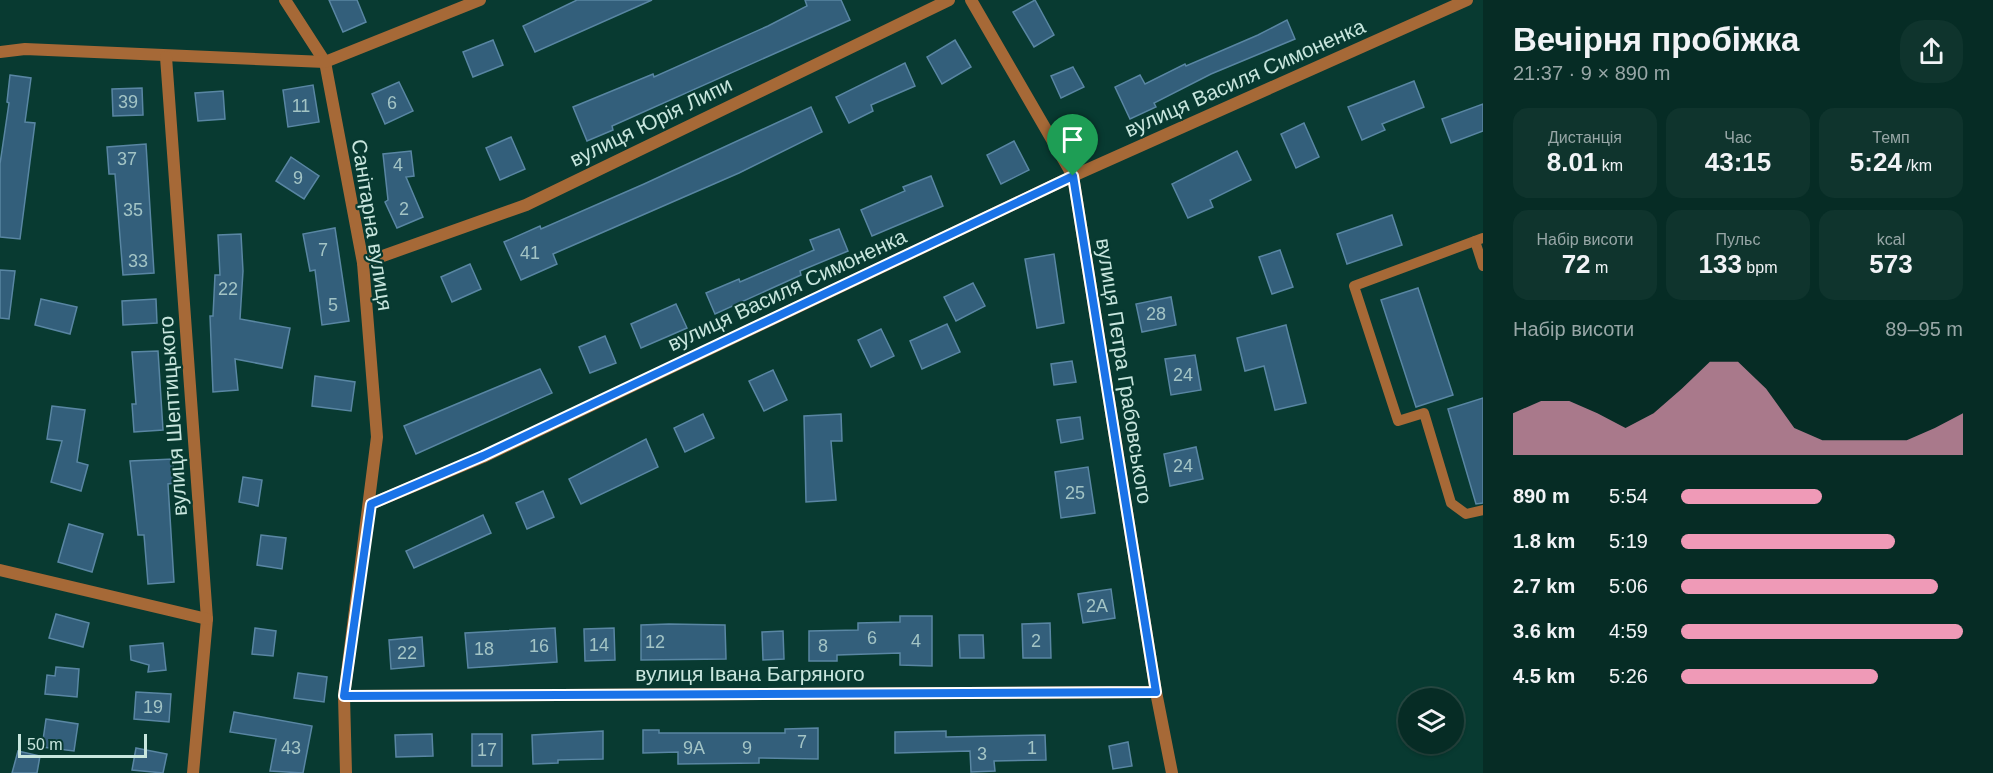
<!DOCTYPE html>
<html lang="uk">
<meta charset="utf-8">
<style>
body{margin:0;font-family:Arial,sans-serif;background:#0f342d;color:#f1f3f6;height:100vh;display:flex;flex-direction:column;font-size:22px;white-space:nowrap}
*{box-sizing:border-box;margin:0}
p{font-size:20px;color:#98a7a7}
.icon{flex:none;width:33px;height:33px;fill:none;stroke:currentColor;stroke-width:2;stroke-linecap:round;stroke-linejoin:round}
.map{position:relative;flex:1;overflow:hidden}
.panel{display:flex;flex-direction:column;background:#062c25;width:510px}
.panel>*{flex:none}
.fabs{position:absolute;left:1398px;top:688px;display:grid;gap:12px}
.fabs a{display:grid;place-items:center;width:66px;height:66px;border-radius:50%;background:#062c25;box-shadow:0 2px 4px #0004,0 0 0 2px #274842;font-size:30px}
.scale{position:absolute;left:18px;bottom:15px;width:129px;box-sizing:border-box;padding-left:6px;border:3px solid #c8e6de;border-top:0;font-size:16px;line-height:21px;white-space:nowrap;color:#c8e6de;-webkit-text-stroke:4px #083a31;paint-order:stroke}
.pin{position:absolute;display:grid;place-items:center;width:51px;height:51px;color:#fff;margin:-62px -26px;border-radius:50% 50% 50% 0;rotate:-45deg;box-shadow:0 0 6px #0007}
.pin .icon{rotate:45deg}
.round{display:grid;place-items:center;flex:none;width:63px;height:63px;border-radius:24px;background:#0f342d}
.head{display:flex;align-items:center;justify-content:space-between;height:102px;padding:0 30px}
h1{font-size:33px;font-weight:700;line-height:45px}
.metrics{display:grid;grid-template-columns:repeat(3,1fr);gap:9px;height:102px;padding:6px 30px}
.metrics div{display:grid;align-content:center;border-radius:15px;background:#0f342d;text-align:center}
.metrics b{font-size:26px;font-weight:700}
.metrics small{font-size:16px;font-weight:400}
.metrics p{font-size:16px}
.chart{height:168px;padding:12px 30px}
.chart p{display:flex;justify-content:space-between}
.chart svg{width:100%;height:108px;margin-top:6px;fill:#ef9ab7;opacity:.7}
ul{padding:0 30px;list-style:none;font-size:20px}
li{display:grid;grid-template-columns:96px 72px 1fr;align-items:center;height:45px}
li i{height:15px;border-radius:8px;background:#ef9ab7}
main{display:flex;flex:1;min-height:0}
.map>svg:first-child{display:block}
.building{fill:#335f7b;stroke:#5986a3;stroke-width:1.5}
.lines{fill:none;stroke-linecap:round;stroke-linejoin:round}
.service{stroke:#a66937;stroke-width:10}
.minor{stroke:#a66937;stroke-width:12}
.route-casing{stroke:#fff;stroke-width:12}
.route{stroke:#1a73e8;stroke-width:8}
.labels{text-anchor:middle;stroke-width:4.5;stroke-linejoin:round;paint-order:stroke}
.number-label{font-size:18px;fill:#a3c4c5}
.street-label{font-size:21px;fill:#c8e6de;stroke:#083a31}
</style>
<main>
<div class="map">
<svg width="1483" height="773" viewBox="0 0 1483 773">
<rect width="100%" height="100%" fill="#083a31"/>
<g class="building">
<polygon points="329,0 357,0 366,22 343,32"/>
<polygon points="577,0 652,0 535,52 523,26"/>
<polygon points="805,0 841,0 850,20 612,126 613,130 587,141 573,107 653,74 654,77 768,26 807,6"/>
<polygon points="1035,0 1054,35 1034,47 1013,12"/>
<polygon points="1287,20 1295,39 1211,74 1154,103 1156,107 1130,119 1115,87 1140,75 1145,84 1185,64 1186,66 1258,35"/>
<polygon points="493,40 503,65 473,77 463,52"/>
<polygon points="955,40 971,67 942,84 927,57"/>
<polygon points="905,63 915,86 871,105 873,111 849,123 836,97"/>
<polygon points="1073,67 1084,87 1061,98 1051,76"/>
<polygon points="10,75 31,78 25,122 35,123 20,239 0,237 0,164 9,103 7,102"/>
<polygon points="1414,81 1424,107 1382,124 1385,130 1362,140 1348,107"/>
<polygon points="399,82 413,111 385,124 372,94"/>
<polygon points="313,85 319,122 288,127 283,90"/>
<polygon points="142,88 143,115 113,116 112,89"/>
<polygon points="223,91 225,119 198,121 195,93"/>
<polygon points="1483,104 1483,131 1451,143 1442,119"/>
<polygon points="811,107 822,132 739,173 553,254 557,264 521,280 504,242 540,226 541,229 644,184"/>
<polygon points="1304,123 1319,157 1296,168 1281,134"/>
<polygon points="511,137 525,169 500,180 486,148"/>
<polygon points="1014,141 1029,170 1001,184 987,155"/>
<polygon points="146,144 154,273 123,275 115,174 109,174 107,147"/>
<polygon points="411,151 414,176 406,177 423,217 397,228 385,202 388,200 383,154"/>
<polygon points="1237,151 1251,180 1210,200 1213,207 1188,218 1172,184"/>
<polygon points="291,157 319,176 304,199 276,181"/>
<polygon points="931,176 943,206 872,236 861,210 905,191 903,187"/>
<polygon points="1392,215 1402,245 1347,264 1337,234"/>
<polygon points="335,228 349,321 322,325 315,270 310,271 303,234"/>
<polygon points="839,229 848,251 800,271 801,275 715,314 706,293 739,279 740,282 814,250 810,240"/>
<polygon points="241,234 243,271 240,319 290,328 282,368 235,359 238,390 213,392 210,316 213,316 215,275 220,275 218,235"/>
<polygon points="1280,250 1293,287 1272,294 1259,257"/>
<polygon points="1054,254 1064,323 1037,328 1025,259"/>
<polygon points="470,264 481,289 452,302 441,277"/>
<polygon points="0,270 15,271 9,319 0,318"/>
<polygon points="973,283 985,306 956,321 944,297"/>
<polygon points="1418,288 1453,395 1416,407 1381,300"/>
<polygon points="1171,297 1176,325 1142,332 1136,304"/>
<polygon points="41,299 77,307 70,334 35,325"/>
<polygon points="156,299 157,323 123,325 122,301"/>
<polygon points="676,304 687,328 641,348 631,324"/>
<polygon points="947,324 960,352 922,369 910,341"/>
<polygon points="1286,325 1306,403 1275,410 1264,366 1245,371 1237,338"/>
<polygon points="881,329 894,356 871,367 858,340"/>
<polygon points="605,336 616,363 590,373 579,347"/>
<polygon points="158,351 163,430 134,432 132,404 136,404 132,352"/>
<polygon points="1195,355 1201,390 1171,395 1165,359"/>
<polygon points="1072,361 1076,382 1054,385 1051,364"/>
<polygon points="540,369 552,393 416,454 404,426"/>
<polygon points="773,370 787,400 764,411 749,381"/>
<polygon points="315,376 355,382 351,411 312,406"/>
<polygon points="1483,398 1483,503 1476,504 1448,409"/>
<polygon points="52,406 85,410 77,462 88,465 81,491 51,482 62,441 47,439"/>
<polygon points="703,414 714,438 685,452 674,428"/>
<polygon points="841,414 842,441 831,441 836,500 806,502 804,416"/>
<polygon points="1080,417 1083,439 1061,443 1057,420"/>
<polygon points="646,439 658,467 581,504 569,479"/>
<polygon points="1196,447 1203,479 1170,486 1164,454"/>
<polygon points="173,459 174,483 168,484 174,582 148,584 144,535 138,535 130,461"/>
<polygon points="1088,467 1095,513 1061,518 1055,472"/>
<polygon points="243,477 262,480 258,506 239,502"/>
<polygon points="543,491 554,517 527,529 516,503"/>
<polygon points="483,515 491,533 414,568 406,551"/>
<polygon points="69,524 103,534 92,572 58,562"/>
<polygon points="261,535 286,538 282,569 257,565"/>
<polygon points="1111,589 1115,618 1083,623 1078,594"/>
<polygon points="56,614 89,623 83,647 49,638"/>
<polygon points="900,616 932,616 932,666 900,665 900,653 837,655 837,661 809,661 809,631 858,630 858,623 900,622"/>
<polygon points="1050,623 1051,658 1023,658 1022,624"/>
<polygon points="669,624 725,625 726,659 641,660 641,625"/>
<polygon points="255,628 276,631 273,656 252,654"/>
<polygon points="555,628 557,662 468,668 465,633"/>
<polygon points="614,628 615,660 585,661 584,629"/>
<polygon points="783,631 784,659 763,660 762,632"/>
<polygon points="959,635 983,635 984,658 960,658"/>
<polygon points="422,637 424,666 391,669 389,640"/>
<polygon points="163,643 166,670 148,672 149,665 131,660 130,646"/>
<polygon points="56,667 79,669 77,697 45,694 47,675 55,676"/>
<polygon points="298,673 327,677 324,702 294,698"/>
<polygon points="136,692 171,694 169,722 134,719"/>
<polygon points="234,712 312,726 303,773 270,771 276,739 230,732"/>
<polygon points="46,719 78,724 74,751 42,747"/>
<polygon points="818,728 818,759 759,758 759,763 678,764 678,752 643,753 643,730 659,730 659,733 785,733 785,729"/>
<polygon points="603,731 603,759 558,760 558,763 533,764 532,735"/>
<polygon points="946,731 946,737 1045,735 1046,760 994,761 995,771 971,772 970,751 895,753 895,732"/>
<polygon points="432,734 433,756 396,757 395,735"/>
<rect x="472" y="734" width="30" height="32"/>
<polygon points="1128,742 1132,766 1113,769 1109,746"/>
<polygon points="136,748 167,754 163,773 132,770"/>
<polygon points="18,751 40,756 37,773 12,773"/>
</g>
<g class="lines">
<g class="service">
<polyline points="1483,238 1354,286 1398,421 1424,413 1451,503 1466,514 1483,510"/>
<polyline points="1475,241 1483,266"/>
</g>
<g class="minor">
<polyline points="285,0 325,62 363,263 377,437 344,696 346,773"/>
<polyline points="971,0 1073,176 1156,692 1172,773"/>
<polyline points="0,52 25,49 325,62 480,0"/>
<polyline points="166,57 207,619 193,773"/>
<polyline points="363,263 526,205 949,0"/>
<polyline points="371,504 483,457 1073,176 1467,0"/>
<polyline points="0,570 207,619"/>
<polyline points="344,696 1156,692"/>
</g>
</g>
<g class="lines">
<defs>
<polygon id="route" points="1073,176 1156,692 344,696 371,504 483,456"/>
</defs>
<use href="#route" class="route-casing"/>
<use href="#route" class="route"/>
</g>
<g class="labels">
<g class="number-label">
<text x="128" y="108">39</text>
<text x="392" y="109">6</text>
<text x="301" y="112">11</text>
<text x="127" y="165">37</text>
<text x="398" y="171">4</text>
<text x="298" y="184">9</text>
<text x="404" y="215">2</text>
<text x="133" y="216">35</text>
<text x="323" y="256">7</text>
<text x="530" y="259">41</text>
<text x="138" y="267">33</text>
<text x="228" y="295">22</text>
<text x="333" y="311">5</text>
<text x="1156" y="320">28</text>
<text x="1183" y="381">24</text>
<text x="1183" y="472">24</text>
<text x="1075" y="499">25</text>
<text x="1097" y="612">2А</text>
<text x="872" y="644">6</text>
<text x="916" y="647">4</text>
<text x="1036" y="647">2</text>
<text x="655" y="648">12</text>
<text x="599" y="651">14</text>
<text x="539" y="652">16</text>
<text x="823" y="652">8</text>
<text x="484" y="655">18</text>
<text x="407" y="659">22</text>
<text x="153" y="713">19</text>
<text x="802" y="748">7</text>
<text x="291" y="754">43</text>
<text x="694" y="754">9А</text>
<text x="747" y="754">9</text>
<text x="1032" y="754">1</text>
<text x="487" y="756">17</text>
<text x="982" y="760">3</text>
</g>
<g class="street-label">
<text transform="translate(1245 78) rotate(-24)" y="7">вулиця Василя Симоненка</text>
<text transform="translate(651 122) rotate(-26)" y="7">вулиця Юрія Липи</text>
<text transform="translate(372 225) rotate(81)" y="7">Санітарна вулиця</text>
<text transform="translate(787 290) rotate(-25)" y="7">вулиця Василя Симоненка</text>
<text transform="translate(1124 371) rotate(81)" y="7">вулиця Петра Грабовського</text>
<text transform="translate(173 416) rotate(-94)" y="7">вулиця Шептицького</text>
<text x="750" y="681">вулиця Івана Багряного</text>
</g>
</g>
</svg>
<div class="fabs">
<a><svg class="icon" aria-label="layers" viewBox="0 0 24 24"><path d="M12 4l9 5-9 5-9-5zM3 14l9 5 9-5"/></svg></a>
</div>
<div class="scale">50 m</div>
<div class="pin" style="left:1073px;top:176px;background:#1e9e55"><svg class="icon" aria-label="arrive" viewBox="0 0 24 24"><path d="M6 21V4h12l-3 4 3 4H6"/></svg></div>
</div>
<section class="panel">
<div class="head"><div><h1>Вечірня пробіжка</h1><p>21:37 · 9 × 890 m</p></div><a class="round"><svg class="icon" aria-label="share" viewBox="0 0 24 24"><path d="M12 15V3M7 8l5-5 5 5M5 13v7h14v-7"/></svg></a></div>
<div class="metrics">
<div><p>Дистанція</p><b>8.01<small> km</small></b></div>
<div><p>Час</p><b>43:15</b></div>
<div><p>Темп</p><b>5:24<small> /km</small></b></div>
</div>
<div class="metrics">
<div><p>Набір висоти</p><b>72<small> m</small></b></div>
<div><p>Пульс</p><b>133<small> bpm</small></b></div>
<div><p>kcal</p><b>573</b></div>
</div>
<div class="chart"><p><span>Набір висоти</span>89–95 m</p>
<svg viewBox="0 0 160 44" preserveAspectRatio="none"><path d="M0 44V27L10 22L20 22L30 27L40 33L50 27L60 17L70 6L80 6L90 17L100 33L110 38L120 38L130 38L140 38L150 33L160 27V44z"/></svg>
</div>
<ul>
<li><b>890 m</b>5:54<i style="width:50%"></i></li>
<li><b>1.8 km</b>5:19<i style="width:76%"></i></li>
<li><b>2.7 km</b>5:06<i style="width:91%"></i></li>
<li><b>3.6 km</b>4:59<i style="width:100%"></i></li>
<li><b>4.5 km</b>5:26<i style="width:70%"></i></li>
</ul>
</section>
</main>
